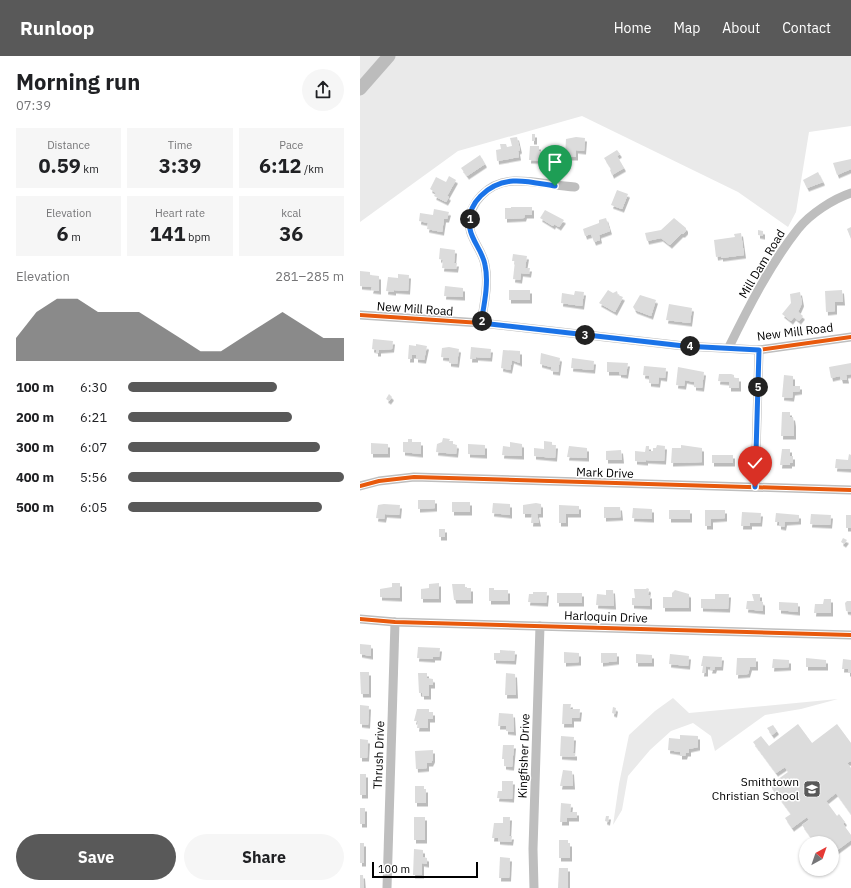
<!DOCTYPE html>
<meta charset="utf-8">
<style>
body{margin:0;font-family:"IBM Plex Sans",sans-serif;background:#f6f6f6;color:#202124;height:100vh;display:flex;flex-direction:column;font-size:15px;white-space:nowrap}
*{box-sizing:border-box;margin:0}
p{font-size:13px;color:#757577}
.icon{flex:none;width:22px;height:22px;fill:none;stroke:currentColor;stroke-width:2;stroke-linecap:round;stroke-linejoin:round}
.map{position:relative;flex:1;overflow:hidden}
.side{display:flex;flex-direction:column;background:#fff;width:360px}
.side>*{flex:none}
.needle{width:26px;rotate:40deg}
.tools{position:absolute;left:439px;top:780px;display:grid;gap:8px}
.tools a{display:grid;place-items:center;width:40px;height:40px;border-radius:50%;background:#fff;box-shadow:0 1px 3px #0004;font-size:20px}
.scale{position:absolute;left:12px;bottom:10px;width:106px;box-sizing:border-box;padding-left:4px;border:2px solid #000;border-top:0;font-size:11px;line-height:14px;white-space:nowrap;color:#000;-webkit-text-stroke:3px #fff;paint-order:stroke}
.pin{position:absolute;display:grid;place-items:center;width:34px;height:34px;color:#fff;margin:-41px -17px;border-radius:50% 50% 50% 0;rotate:-45deg;box-shadow:0 0 4px #0007}
.pin .icon{rotate:45deg}
.km{position:absolute;width:20px;height:20px;margin:-10px;border-radius:50%;background:#222;color:#fff;font-size:11px;line-height:20px;text-align:center}
.round{display:grid;place-items:center;flex:none;width:42px;height:42px;border-radius:21px;background:#f6f6f6}
.summary{display:flex;align-items:center;justify-content:space-between;height:68px;padding:0 16px}
h1{font-size:22px;font-weight:800;line-height:30px}
.metrics{display:grid;grid-template-columns:repeat(3,1fr);gap:6px;height:68px;padding:4px 16px}
.metrics div{display:grid;align-content:center;border-radius:0px;background:#f6f6f6;text-align:center}
.metrics b{font-size:20px;font-weight:800}
.metrics small{font-size:11px;font-weight:400}
.metrics p{font-size:11px}
.chart{height:112px;padding:8px 16px}
.chart p{display:flex;justify-content:space-between}
.chart svg{width:100%;height:72px;margin-top:4px;fill:#595959;opacity:.7}
.action{display:flex;gap:8px;margin-top:auto;padding:8px 16px}
.action a{flex:1;height:46px;border-radius:24px;background:#595959;color:#fff;font-size:16px;font-weight:800;line-height:46px;text-align:center}
.action a+a{background:#f6f6f6;color:#202124}
ul{padding:0 16px;list-style:none;font-size:13px}
li{display:grid;grid-template-columns:64px 48px 1fr;align-items:center;height:30px}
li i{height:10px;border-radius:5px;background:#595959}
header{display:flex;align-items:center;gap:24px;box-sizing:border-box;height:56px;padding:0 20px;background:#595959;color:#fff}
header strong{font-size:19px}
nav{display:flex;gap:22px;margin-inline-start:auto;font-size:14px}
main{display:flex;flex:1;min-height:0}
.map>svg:first-child{display:block}
.green{fill:#eaeaea}
.lines{fill:none;stroke-linecap:round;stroke-linejoin:round}
.river{stroke:#bcbcbc;stroke-width:13}
.building{fill:#dcdcdc;filter:url(#shadow)}
.minor{stroke:#bebebe;stroke-width:9}
.cycleway-casing{stroke:#fff;stroke-width:6}
.cycleway{stroke:#e8590c;stroke-width:4}
.route-casing{stroke:#fff;stroke-width:8}
.route{stroke:#1a73e8;stroke-width:5}
.labels{text-anchor:middle;stroke-width:3;stroke-linejoin:round;paint-order:stroke}
.street-label{font-size:12px;fill:#000;stroke:#fff}
.poi-label{font-size:12px;fill:#000;stroke:#fff;text-anchor:end}
</style>
<header>
<strong>Runloop</strong>
<nav><a>Home</a><a>Map</a><a>About</a><a>Contact</a></nav>
</header>
<main>
<section class="side">
<div class="summary"><div><h1>Morning run</h1><p>07:39</p></div><a class="round"><svg class="icon" aria-label="share" viewBox="0 0 24 24"><path d="M12 15V3M7 8l5-5 5 5M5 13v7h14v-7"/></svg></a></div>
<div class="metrics">
<div><p>Distance</p><b>0.59<small> km</small></b></div>
<div><p>Time</p><b>3:39</b></div>
<div><p>Pace</p><b>6:12<small> /km</small></b></div>
</div>
<div class="metrics">
<div><p>Elevation</p><b>6<small> m</small></b></div>
<div><p>Heart rate</p><b>141<small> bpm</small></b></div>
<div><p>kcal</p><b>36</b></div>
</div>
<div class="chart"><p><span>Elevation</span>281–285 m</p>
<svg viewBox="0 0 160 44" preserveAspectRatio="none"><path d="M0 44V30L10 14L20 6L30 6L40 14L50 14L60 14L70 22L80 30L90 38L100 38L110 30L120 22L130 14L140 22L150 30L160 30V44z"/></svg>
</div>
<ul>
<li><b>100 m</b>6:30<i style="width:69%"></i></li>
<li><b>200 m</b>6:21<i style="width:76%"></i></li>
<li><b>300 m</b>6:07<i style="width:89%"></i></li>
<li><b>400 m</b>5:56<i style="width:100%"></i></li>
<li><b>500 m</b>6:05<i style="width:90%"></i></li>
</ul>
<div class="action"><a>Save</a><a>Share</a></div>
</section>
<div class="map">
<svg width="491" height="832" viewBox="0 0 491 832">
<defs>
<filter id="shadow"><feDropShadow dx="2" dy="3.5" stdDeviation="0" flood-color="#0004"/></filter>
</defs>
<rect width="100%" height="100%" fill="#fff"/>
<g class="green">
<polygon points="0,0 491,0 491,70 449,76 436,156 428,171 378,136 222,60 98,95 0,166"/>
<polygon points="313,642 329,657 478,643 441,653 405,659 355,695 351,680 333,667 311,675 290,694 268,720 262,754 253,769 259,728 269,679 295,655"/>
</g>
<g class="lines">
<polyline class="river" points="0,33 29,0"/>
</g>
<g class="building">
<rect x="172" y="78" width="3" height="7"/>
<polygon points="157,81 160,94 158,95 159,101 137,105 136,94 141,93 140,88 146,88 147,91 152,90 150,82"/>
<polygon points="216,81 225,82 224,95 216,94 216,101 205,101 206,83"/>
<polygon points="170,90 179,90 179,95 192,96 191,105 169,104"/>
<polygon points="257,94 260,98 257,100 264,112 252,119 250,114 251,113 244,102"/>
<polygon points="120,99 125,108 107,120 101,112"/>
<polygon points="491,103 491,113 477,119 473,107"/>
<polygon points="458,116 463,126 447,132 443,124"/>
<polygon points="89,120 96,124 87,140 89,141 86,146 74,140 76,137 70,133 76,121 86,126"/>
<polygon points="257,134 268,138 262,153 251,149"/>
<polygon points="151,151 172,151 172,159 165,159 164,162 145,163 145,152 151,152"/>
<polygon points="74,153 89,156 87,163 84,163 82,176 67,173 68,167 59,165 60,157 73,159"/>
<polygon points="185,154 204,164 199,171 194,168 193,170 180,162"/>
<polygon points="246,162 250,175 239,179 240,184 234,186 231,178 225,180 223,173 239,167 239,164"/>
<polygon points="314,162 326,172 326,175 323,178 321,178 310,189 301,182 287,185 285,177 301,174"/>
<polygon points="491,171 491,183 487,173"/>
<polygon points="398,174 403,175 403,180 398,179"/>
<polygon points="381,177 384,199 361,202 361,200 356,201 354,184 375,181 374,178"/>
<polygon points="80,192 95,194 94,207 97,207 96,213 82,212 83,204 79,203"/>
<polygon points="153,198 167,200 165,212 170,212 169,218 161,217 160,224 153,223 155,205 152,205"/>
<polygon points="0,215 10,216 10,219 19,220 19,235 11,234 12,231 0,230"/>
<polygon points="38,218 49,219 48,235 34,234 34,236 26,235 28,221 38,222"/>
<polygon points="85,230 103,232 103,241 84,240"/>
<rect x="149" y="234" width="21" height="10"/>
<polygon points="248,234 253,237 257,235 258,239 263,241 255,256 239,247"/>
<polygon points="482,234 483,246 475,246 475,255 466,256 465,235"/>
<polygon points="215,235 224,236 222,250 201,247 202,237 214,239"/>
<polygon points="440,236 442,247 438,256 443,260 439,265 434,261 431,265 422,258 431,247 430,238"/>
<polygon points="280,239 296,244 291,260 275,254 273,251"/>
<polygon points="309,248 332,252 330,267 306,264"/>
<polygon points="13,283 33,285 32,293 19,294 19,297 16,297 16,294 12,293"/>
<polygon points="56,288 67,290 64,304 56,303 56,299 52,299 52,303 48,303 49,289 56,290"/>
<polygon points="89,291 99,293 97,308 89,307 89,302 81,301 82,292"/>
<polygon points="111,291 131,293 130,302 116,301 116,303 110,303"/>
<polygon points="143,294 160,295 160,307 152,304 150,314 141,312"/>
<polygon points="181,297 200,302 198,316 191,315 191,311 180,308"/>
<polygon points="212,302 234,305 233,314 211,312"/>
<polygon points="247,306 268,307 266,319 259,318 259,316 247,316"/>
<polygon points="491,307 491,318 486,319 487,324 481,324 480,320 471,322 469,311"/>
<polygon points="284,310 306,312 305,322 299,321 298,328 289,327 289,320 283,319"/>
<polygon points="318,311 344,316 342,332 334,331 334,326 325,324 324,330 316,329"/>
<polygon points="359,318 371,318 374,319 374,322 379,322 379,332 369,332 369,326 358,325"/>
<polygon points="424,319 433,320 433,330 440,330 440,335 433,336 432,342 422,341"/>
<polygon points="29,338 32,341 29,345 26,343"/>
<polygon points="422,356 430,356 430,361 433,361 434,367 434,380 421,380"/>
<polygon points="83,382 90,383 89,385 93,385 93,388 97,389 96,398 76,396 77,388 82,386"/>
<polygon points="48,383 52,383 52,386 61,386 61,398 43,396 43,386 48,386"/>
<polygon points="184,385 192,386 192,389 196,389 195,402 174,400 174,392 184,393"/>
<polygon points="150,386 162,388 162,400 142,399 143,390 150,391"/>
<polygon points="11,387 28,388 28,398 11,398"/>
<polygon points="108,388 125,389 125,399 108,398"/>
<polygon points="297,389 305,390 304,405 286,404 286,406 275,405 275,395 285,396 286,390 289,390 289,395 293,395 293,392 296,392"/>
<polygon points="321,389 342,392 342,406 311,407 312,392 321,392"/>
<polygon points="209,390 227,392 227,402 207,401"/>
<polygon points="422,393 430,393 430,400 433,400 433,407 430,407 430,409 420,409"/>
<polygon points="261,394 262,404 246,404 246,395"/>
<polygon points="489,398 491,399 491,413 475,412 476,403 488,404"/>
<rect x="352" y="399" width="21" height="8"/>
<polygon points="58,444 75,444 75,452 58,453"/>
<rect x="92" y="446" width="18" height="10"/>
<polygon points="133,447 150,448 150,459 132,457"/>
<polygon points="176,447 181,448 181,458 177,458 179,467 171,467 172,458 163,458 163,449"/>
<polygon points="24,448 40,449 39,459 25,458 24,463 16,462 18,449"/>
<polygon points="199,449 219,450 219,458 206,458 206,467 199,467"/>
<polygon points="244,451 260,451 261,461 244,462"/>
<polygon points="273,452 292,453 292,463 272,462"/>
<rect x="309" y="454" width="21" height="9"/>
<polygon points="345,454 365,454 365,462 351,463 351,470 345,470"/>
<polygon points="382,456 401,457 400,467 390,467 390,470 381,470"/>
<polygon points="416,457 439,459 439,465 425,466 424,471 419,470 419,466 415,466"/>
<polygon points="451,458 471,459 470,469 450,468"/>
<rect x="486" y="459" width="5" height="13"/>
<rect x="79" y="473" width="6" height="8"/>
<polygon points="483,482 487,484 484,488 481,486"/>
<polygon points="32,527 40,527 40,542 20,541 20,533 32,531"/>
<polygon points="79,527 79,543 61,543 61,533 69,532 69,528"/>
<polygon points="92,528 105,528 105,532 111,532 111,544 94,544"/>
<polygon points="129,532 134,532 134,534 148,534 148,545 129,545"/>
<polygon points="287,532 289,533 288,539 290,539 290,550 272,549 272,542 275,542 274,533 286,533"/>
<polygon points="246,534 253,534 254,550 236,549 237,538 246,539"/>
<polygon points="315,534 329,538 329,552 303,552 303,541 312,541 312,537"/>
<polygon points="173,536 187,536 186,547 168,546 169,538 173,538"/>
<rect x="197" y="537" width="25" height="10"/>
<polygon points="355,538 369,538 368,553 341,552 341,543 355,543"/>
<polygon points="392,538 400,538 400,545 403,546 403,555 386,553 387,545 394,545"/>
<polygon points="464,543 471,543 471,557 454,557 455,548 463,548"/>
<polygon points="487,545 491,545 491,556 486,555 485,547"/>
<polygon points="419,546 438,547 438,556 419,554"/>
<polygon points="0,588 11,589 11,600 0,598"/>
<polygon points="58,591 80,592 79,601 73,601 73,603 57,602"/>
<polygon points="140,594 155,595 154,605 134,604 134,597 140,597"/>
<polygon points="204,596 219,597 219,606 204,607"/>
<polygon points="241,597 257,597 257,605 241,607"/>
<polygon points="276,598 292,599 292,607 276,607"/>
<polygon points="310,598 329,600 328,610 309,608"/>
<polygon points="343,600 362,601 361,611 355,611 354,614 350,614 351,611 346,610 346,617 342,617 343,610 341,610"/>
<polygon points="377,602 396,602 396,611 390,611 388,618 376,619"/>
<polygon points="446,602 466,604 466,611 446,611"/>
<polygon points="413,603 429,604 429,611 412,612"/>
<polygon points="483,603 491,604 491,617 488,617 488,613 482,613"/>
<polygon points="0,616 9,616 9,638 1,638"/>
<polygon points="58,617 67,617 67,622 73,623 73,629 69,629 69,640 62,640 62,637 59,637"/>
<polygon points="146,617 155,618 156,639 145,639"/>
<polygon points="203,648 211,648 210,653 220,653 219,662 212,662 212,668 202,668"/>
<polygon points="0,649 9,650 8,669 0,668"/>
<polygon points="253,651 256,652 255,658 252,657"/>
<polygon points="57,653 69,653 69,656 73,656 73,663 68,663 68,672 57,672 58,665 54,665"/>
<polygon points="139,657 153,658 154,676 146,675 146,670 138,670"/>
<polygon points="438,668 452,687 477,668 491,687 491,705 487,707 491,712 491,758 476,737 466,745 477,760 479,758 485,766 483,768 491,779 491,784 472,798 472,787 455,787 442,769 449,764 447,761 432,772 425,762 431,758 410,729 428,716 425,711 416,717 393,686 401,680 409,690"/>
<polygon points="413,669 417,675 412,679 407,672"/>
<polygon points="320,679 338,680 338,691 329,693 329,697 326,697 325,700 320,700 320,696 308,694 309,682 320,683"/>
<polygon points="201,680 214,681 213,697 215,697 215,701 200,700"/>
<polygon points="0,683 8,684 7,702 0,702"/>
<polygon points="143,689 154,689 152,711 144,710 144,703 142,703"/>
<polygon points="73,694 73,703 71,707 67,707 67,712 56,713 55,695"/>
<polygon points="203,714 212,715 213,730 200,730"/>
<rect x="0" y="718" width="6" height="21"/>
<polygon points="142,725 153,725 152,743 137,742 138,735 142,735"/>
<polygon points="55,730 64,730 64,733 66,733 66,747 55,747"/>
<polygon points="201,747 211,748 210,756 217,756 217,762 207,762 207,766 200,766"/>
<rect x="0" y="752" width="5" height="16"/>
<polygon points="246,760 249,760 248,766 245,765"/>
<rect x="54" y="761" width="11" height="23"/>
<polygon points="143,761 150,761 149,780 152,780 151,786 138,785 138,782 132,782 134,767 143,767"/>
<polygon points="199,784 208,784 208,787 210,787 210,802 199,802"/>
<rect x="0" y="787" width="4" height="20"/>
<polygon points="54,793 63,794 63,801 67,802 67,808 62,807 62,819 53,819"/>
<polygon points="140,801 150,802 149,822 139,822"/>
<polygon points="199,812 208,812 208,832 198,832"/>
<polygon points="0,819 3,819 4,832 0,832"/>
</g>
<g class="lines">
<g class="minor">
<polyline points="0,259 121,267 324,290 399,294 491,281"/>
<path d="M121,267C124,249 129,227 125,209C123,196 111,183 110,173C106,147 129,126 154,125C174,124 195,130 215,131"/>
<path d="M369,291C388,252 411,207 438,173C450,158 473,143 491,137"/>
<polyline points="0,430 19,425 54,421 491,434"/>
<polyline points="395,431 399,294"/>
<polyline points="0,563 35,566 491,579"/>
<polyline points="27,832 35,566"/>
<polyline points="174,832 173,793 180,570"/>
</g>
<defs>
<g id="cycleway">
<polyline points="0,259 121,267 324,290 399,294 491,281"/>
<polyline points="0,430 19,425 54,421 491,434"/>
<polyline points="0,563 35,566 491,579"/>
</g>
</defs>
<use href="#cycleway" class="cycleway-casing"/>
<use href="#cycleway" class="cycleway"/>
</g>
<g class="lines">
<defs>
<path id="route" d="M195,130C182,128 166,124 153,125C129,127 105,147 110,173C112,185 123,196 125,209C129,227 124,249 121,267L324,290L399,294L395,431"/>
</defs>
<use href="#route" class="route-casing"/>
<use href="#route" class="route"/>
</g>
<defs>
<symbol id="school-square" viewBox="-11 -11 22 22"><rect x="-9" y="-9" width="18" height="18" rx="4" fill="#595959" stroke="#fff"/><path d="M0-5L7-2L0 1L-7-2ZM-4 1L0 2.5L4 1V4Q0 6-4 4Z" fill="#fff"/></symbol>
</defs>
<g fill-rule="evenodd">
<use href="#school-square" x="442" y="723" width="20" height="20"/>
</g>
<g class="labels">
<g class="street-label">
<text transform="translate(402 208) rotate(-59)" y="4">Mill Dam Road</text>
<text transform="translate(55 253) rotate(4)" y="4">New Mill Road</text>
<text transform="translate(435 276) rotate(-7)" y="4">New Mill Road</text>
<text transform="translate(245 417) rotate(2)" y="4">Mark Drive</text>
<text transform="translate(246 561) rotate(2)" y="4">Harloquin Drive</text>
<text transform="translate(19 699) rotate(-88)" y="4">Thrush Drive</text>
<text transform="translate(164 700) rotate(-88)" y="4">Kingfisher Drive</text>
</g>
<g class="poi-label">
<text x="439" y="730">Smithtown<tspan x="439" dy="14">Christian School</tspan></text>
</g>
</g>
</svg>
<div class="tools">
<a><svg class="needle" viewBox="-14 -14 28 28"><path d="M0-13l5 13h-10z" fill="#e53935"/><path d="M0 13l5-13h-10z" fill="#757577"/></svg></a>
</div>
<div class="scale">100 m</div>
<div class="pin" style="left:195px;top:130px;background:#1e9e55"><svg class="icon" aria-label="arrive" viewBox="0 0 24 24"><path d="M6 21V4h12l-3 4 3 4H6"/></svg></div>
<div class="pin" style="left:395px;top:431px;background:#d93025"><svg class="icon" aria-label="check" viewBox="0 0 24 24"><path d="M5 12l5 5 9-10"/></svg></div>
<b class="km" style="left:110px;top:163px">1</b>
<b class="km" style="left:122px;top:265px">2</b>
<b class="km" style="left:225px;top:279px">3</b>
<b class="km" style="left:330px;top:290px">4</b>
<b class="km" style="left:398px;top:331px">5</b>
</div>
</main>
